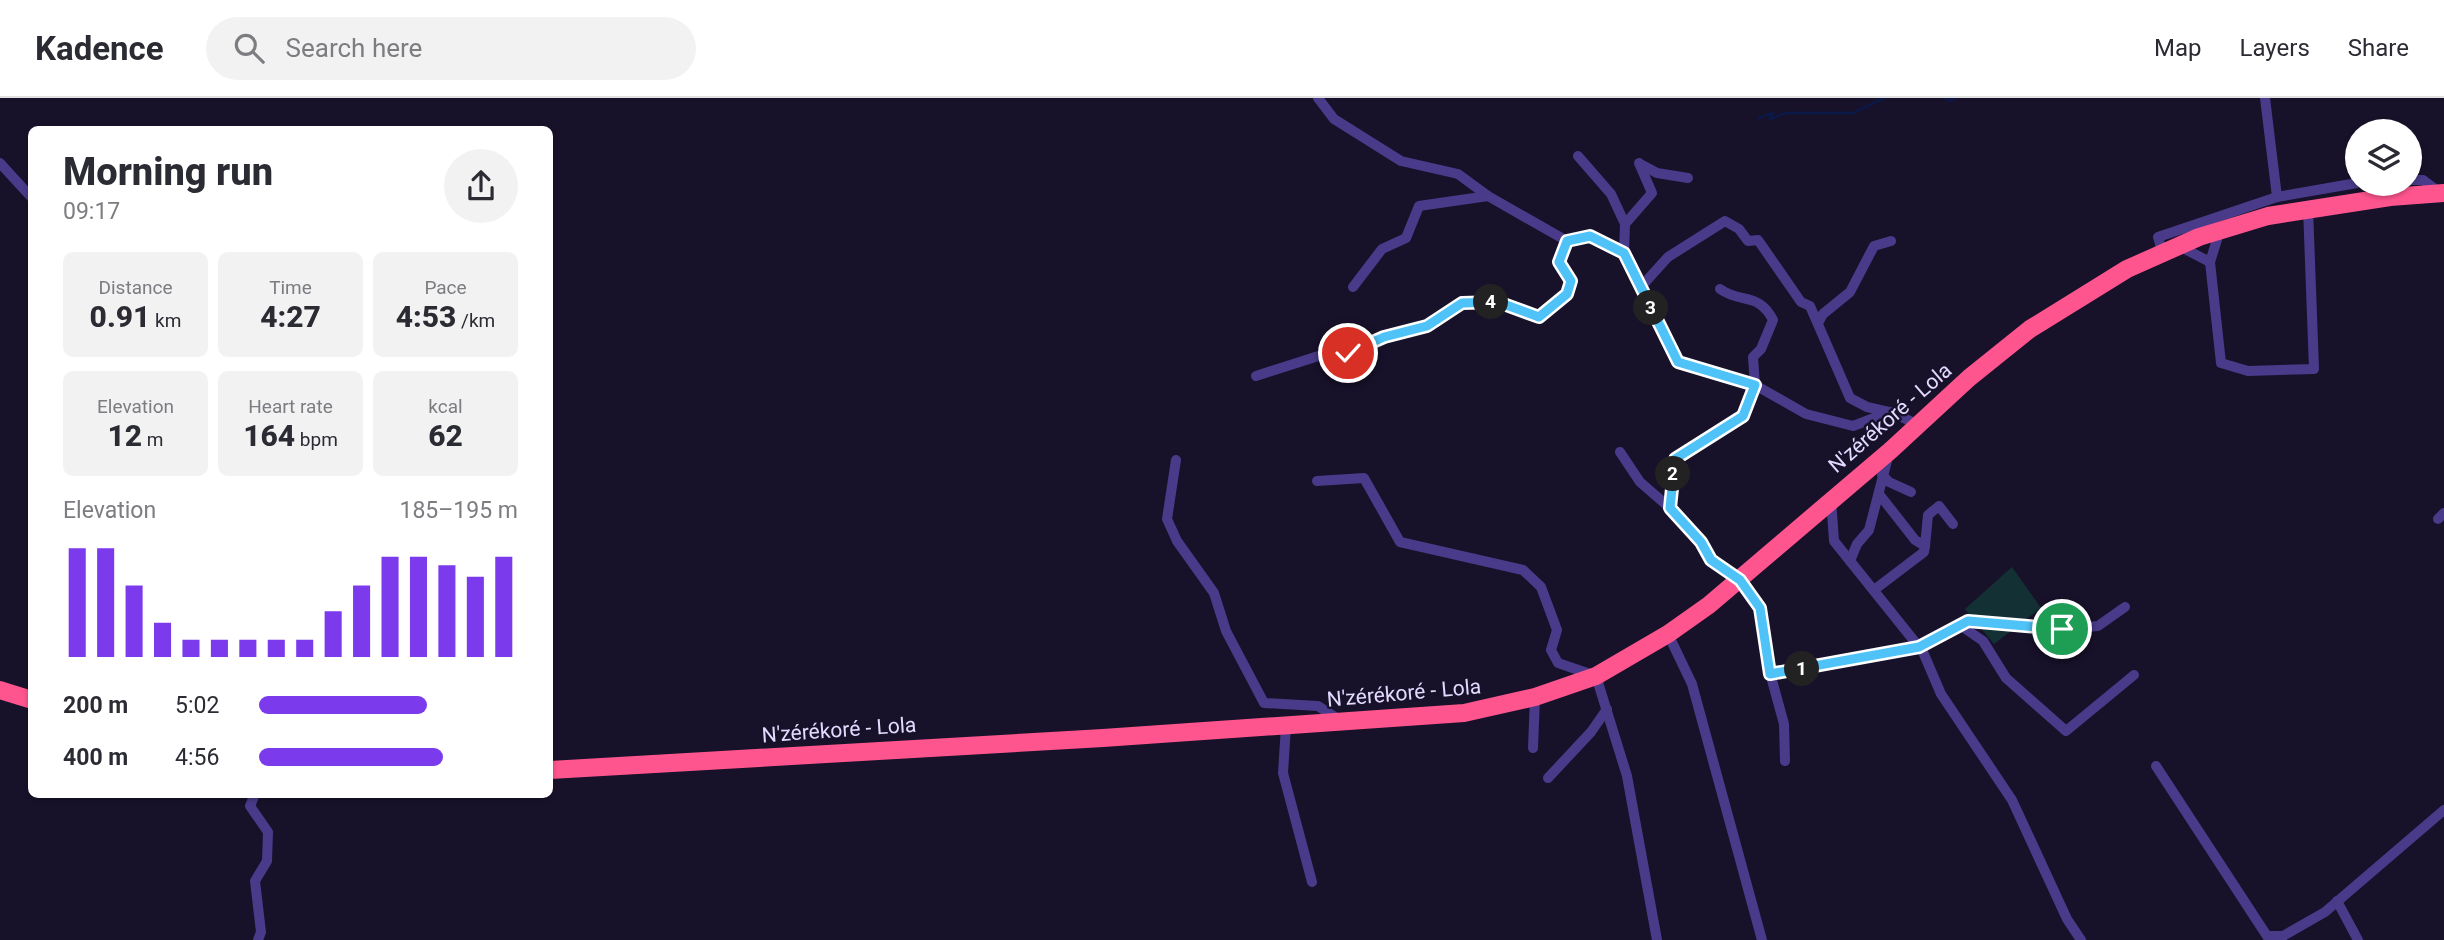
<!DOCTYPE html>
<meta charset="utf-8">
<style>
body{margin:0;font-family:Roboto,sans-serif;background:#f2f2f3;color:#2b2b33;height:100vh;display:flex;flex-direction:column;font-size:26px;white-space:nowrap}
*{box-sizing:border-box;margin:0}
p{font-size:23px;color:#7c7c81}
.icon{flex:none;width:38px;height:38px;fill:none;stroke:currentColor;stroke-width:2;stroke-linecap:round;stroke-linejoin:round}
.map{position:relative;flex:1;overflow:hidden}
.panel{position:absolute;left:28px;top:28px;width:525px;height:672px;display:flex;flex-direction:column;background:#fff;border-radius:10px;box-shadow:0 2px 5px #0004}
.panel>*{flex:none}
.buttons{position:absolute;left:2345px;top:21px;display:grid;gap:14px}
.buttons a{display:grid;place-items:center;width:77px;height:77px;border-radius:50%;background:#fff;box-shadow:0 2px 5px #0004;font-size:35px}
.pin{position:absolute;display:grid;place-items:center;width:60px;height:60px;color:#fff;margin:-30px;border:4px solid #fff;border-radius:50%;box-shadow:0 2px 7px #0007}
.km{position:absolute;width:35px;height:35px;margin:-18px;border-radius:50%;background:#222;color:#fff;font-size:19px;line-height:35px;text-align:center}
.round{display:grid;place-items:center;flex:none;width:74px;height:74px;border-radius:37px;background:#f2f2f3}
.overview{display:flex;align-items:center;justify-content:space-between;height:119px;padding:0 35px}
h1{font-size:38px;font-weight:800;line-height:52px}
.stats{display:grid;grid-template-columns:repeat(3,1fr);gap:10px;height:119px;padding:7px 35px}
.stats div{display:grid;align-content:center;border-radius:10px;background:#f2f2f3;text-align:center}
.stats b{font-size:30px;font-weight:800}
.stats small{font-size:19px;font-weight:400}
.stats p{font-size:19px}
.chart{height:196px;padding:14px 35px}
.chart p{display:flex;justify-content:space-between}
.chart svg{width:100%;height:126px;margin-top:7px;stroke:#7c3aed;stroke-width:6}
ul{padding:0 35px;list-style:none;font-size:23px}
li{display:grid;grid-template-columns:112px 84px 1fr;align-items:center;height:52px}
li i{height:18px;border-radius:9px;background:#7c3aed}
header{display:flex;align-items:center;gap:42px;box-sizing:border-box;height:98px;padding:0 35px;background:#fff;border-bottom:2px solid #e1e1e2}
header strong{font-size:33px}
nav{display:flex;gap:38px;margin-inline-start:auto;font-size:24px}
.search{width:490px;height:63px;background:#f2f2f3;display:flex;align-items:center;gap:18px;box-sizing:border-box;padding:0 24px;border-radius:38px;color:#7c7c81;font-size:26px}
.map>svg:first-child{display:block}
.green{fill:#133134}
.lines{fill:none;stroke-linecap:round;stroke-linejoin:round}
.stream{stroke:#0b1949;stroke-width:2.5}
.street{stroke:#493b89;stroke-width:10}
.highway{stroke:#ff558f;stroke-width:18}
.route-casing{stroke:#fff;stroke-width:14}
.route{stroke:#4fc3f7;stroke-width:9}
.labels{text-anchor:middle;stroke-width:5;stroke-linejoin:round;paint-order:stroke}
.street-label{font-size:21px;fill:#e3daff;stroke:#18112a}
</style>
<header>
<strong>Kadence</strong>
<div class="search"><svg class="icon" aria-label="search" viewBox="0 0 24 24"><circle cx="10" cy="10" r="6"/><path d="M15 15l6 6"/></svg>Search here</div>
<nav><a>Map</a><a>Layers</a><a>Share</a></nav>
</header>
<div class="map">
<svg width="2444" height="842" viewBox="0 0 2444 842">
<rect width="100%" height="100%" fill="#18112a"/>
<polygon class="green" points="2012,469 2041,510 1994,546 1965,511"/>
<g class="lines">
<g class="stream">
<polyline points="1945,0 1950,3 1955,0"/>
<polyline points="1759,20 1773,15 1770,21 1786,15 1853,15 1884,0"/>
</g>
<g class="street">
<polyline points="1318,0 1334,21 1401,63 1458,76 1488,98 1567,143 1590,138 1624,155 1678,264 1755,287 1806,316 1853,328 1890,314 1917,326"/>
<polyline points="2265,0 2277,99"/>
<polyline points="1578,58 1611,96 1625,126 1624,155"/>
<polyline points="0,65 32,100"/>
<polyline points="1640,66 1657,75 1688,80"/>
<polyline points="2410,82 2423,82 2440,95"/>
<polyline points="1625,126 1652,95 1639,65"/>
<polyline points="2220,132 2210,164 2221,265 2248,273 2314,271 2308,110"/>
<polyline points="2179,148 2210,164"/>
<polyline points="2162,153 2158,139 2277,99 2357,85"/>
<polyline points="1353,189 1382,151 1406,140 1419,108 1488,98"/>
<polyline points="1640,190 1668,159 1725,123 1739,131 1748,143 1758,142 1801,204 1810,208 1850,300 1867,309 1889,314"/>
<path d="M1720,191C1741,206 1759,194 1773,222L1761,251L1753,259L1755,287L1743,318L1675,361L1670,410L1701,444L1711,462L1740,482L1760,510L1767,564L1784,626L1785,663"/>
<polyline points="1818,225 1823,216 1850,194 1874,148 1891,143"/>
<polyline points="1256,278 1334,253 1348,255 1384,239 1427,228 1462,205 1498,204 1539,219 1567,196 1571,183 1559,164 1567,143"/>
<polyline points="1620,354 1640,384 1670,410"/>
<polyline points="1176,362 1167,421 1177,443 1214,495 1226,533 1264,605 1318,608 1338,621"/>
<polyline points="1882,377 1889,384 1911,394"/>
<polyline points="1317,383 1364,380 1400,444 1523,472 1541,489 1557,532 1551,552 1558,565 1596,578 1627,678 1657,842"/>
<polyline points="1879,396 1915,442 1925,448 1928,417 1939,408 1953,426"/>
<polyline points="1831,401 1834,443 1923,554 1941,596 2012,702 2067,821 2081,842"/>
<polyline points="2438,421 2444,415"/>
<polyline points="1850,463 1857,446 1869,432 1888,359"/>
<polyline points="1874,492 1924,454 1925,448"/>
<polyline points="1960,527 1983,543 2006,580 2066,633 2134,577"/>
<polyline points="1668,536 1692,586 1762,842"/>
<polyline points="1770,576 1919,549 1967,523 2062,531 2098,528 2125,509"/>
<polyline points="1286,628 1283,675 1312,784"/>
<polyline points="1533,650 1535,599"/>
<polyline points="2156,668 2267,838 2283,838 2325,814 2444,712"/>
<polyline points="1548,680 1591,634 1607,611"/>
<polyline points="255,696 250,708 268,734 267,763 255,783 261,834 258,842"/>
<polyline points="2337,803 2358,842"/>
</g>
<g class="highway">
<polyline points="0,592 32,602"/>
<polyline points="550,672 1103,640 1464,615 1535,599 1596,578 1668,536 1709,507 1891,352 1969,280 2030,231 2127,171 2199,139 2268,118 2390,99 2444,95"/>
</g>
</g>
<g class="lines">
<defs>
<polyline id="route" points="1348,255 1384,239 1427,228 1462,205 1498,204 1539,219 1567,196 1571,183 1559,164 1567,143 1590,138 1624,155 1678,264 1755,287 1743,318 1675,361 1670,410 1701,444 1711,462 1740,482 1760,510 1770,576 1919,549 1968,523 2062,531"/>
</defs>
<use href="#route" class="route-casing"/>
<use href="#route" class="route"/>
</g>
<g class="labels">
<g class="street-label">
<text transform="translate(1890 320) rotate(-41)" y="7">N'zérékoré - Lola</text>
<text transform="translate(1404 595) rotate(-5)" y="7">N'zérékoré - Lola</text>
<text transform="translate(839 632) rotate(-4)" y="7">N'zérékoré - Lola</text>
</g>
</g>
</svg>
<div class="buttons">
<a><svg class="icon" aria-label="layers" viewBox="0 0 24 24"><path d="M12 4l9 5-9 5-9-5zM3 14l9 5 9-5"/></svg></a>
</div>
<div class="pin" style="left:2062px;top:531px;background:#1e9e55"><svg class="icon" aria-label="arrive" viewBox="0 0 24 24"><path d="M6 21V4h12l-3 4 3 4H6"/></svg></div>
<div class="pin" style="left:1348px;top:255px;background:#d93025"><svg class="icon" aria-label="check" viewBox="0 0 24 24"><path d="M5 12l5 5 9-10"/></svg></div>
<b class="km" style="left:1802px;top:571px">1</b>
<b class="km" style="left:1673px;top:376px">2</b>
<b class="km" style="left:1651px;top:210px">3</b>
<b class="km" style="left:1491px;top:204px">4</b>
<section class="panel">
<div class="overview"><div><h1>Morning run</h1><p>09:17</p></div><a class="round"><svg class="icon" aria-label="share" viewBox="0 0 24 24"><path d="M12 15V3M7 8l5-5 5 5M5 13v7h14v-7"/></svg></a></div>
<div class="stats">
<div><p>Distance</p><b>0.91<small> km</small></b></div>
<div><p>Time</p><b>4:27</b></div>
<div><p>Pace</p><b>4:53<small> /km</small></b></div>
</div>
<div class="stats">
<div><p>Elevation</p><b>12<small> m</small></b></div>
<div><p>Heart rate</p><b>164<small> bpm</small></b></div>
<div><p>kcal</p><b>62</b></div>
</div>
<div class="chart"><p><span>Elevation</span>185–195 m</p>
<svg viewBox="0 0 160 44" preserveAspectRatio="none"><path d="M5 44V6M15 44V6M25 44V19M35 44V32M45 44V38M55 44V38M65 44V38M75 44V38M85 44V38M95 44V28M105 44V19M115 44V9M125 44V9M135 44V12M145 44V16M155 44V9"/></svg>
</div>
<ul>
<li><b>200 m</b>5:02<i style="width:65%"></i></li>
<li><b>400 m</b>4:56<i style="width:71%"></i></li>
</ul>
</section>
</div>
